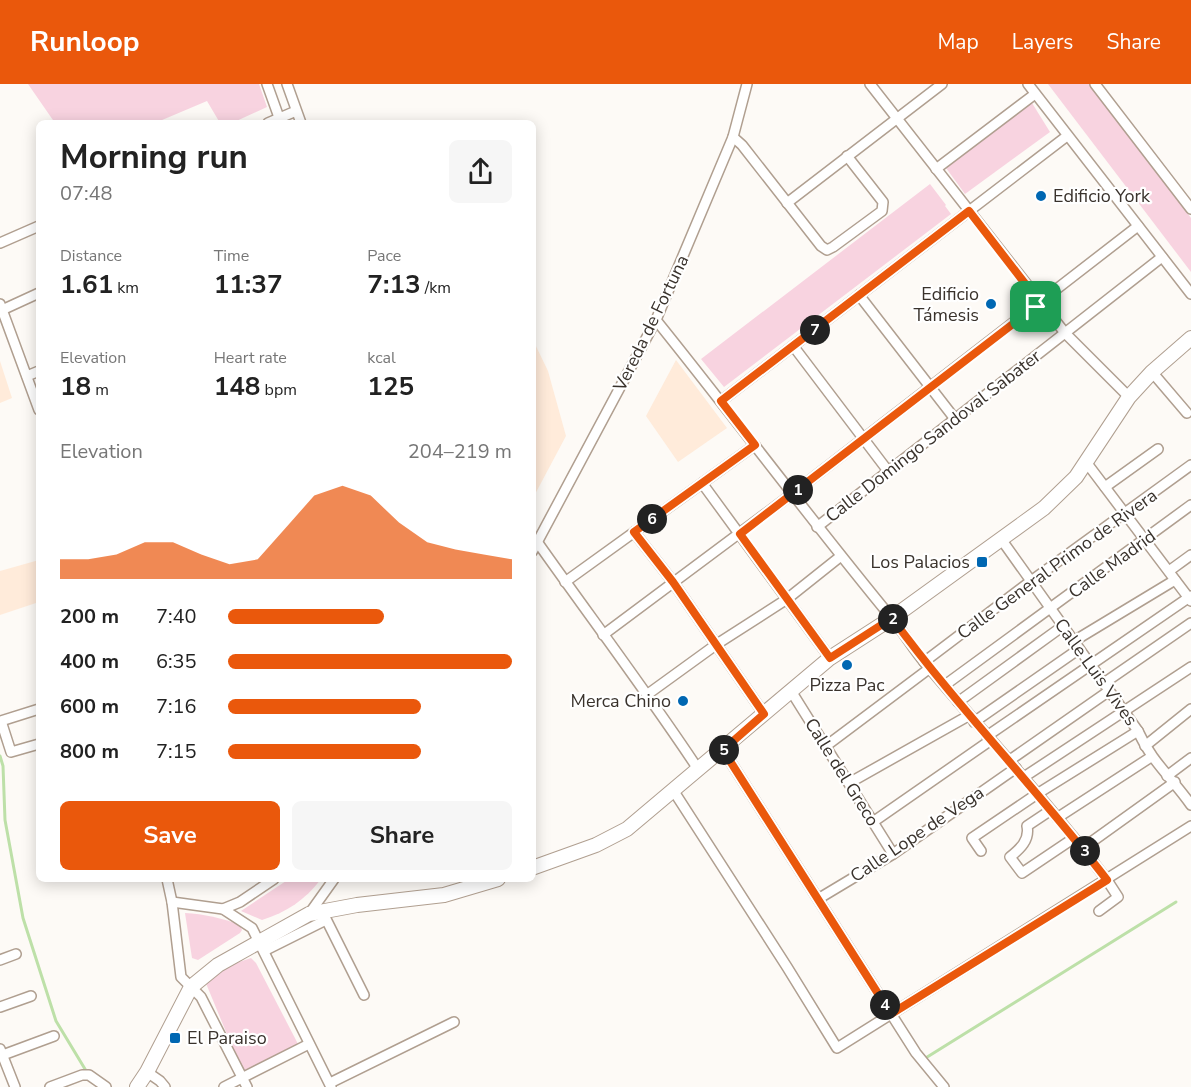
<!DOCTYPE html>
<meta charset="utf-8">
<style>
body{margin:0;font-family:"Nunito Sans",sans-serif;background:#f6f6f6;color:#222;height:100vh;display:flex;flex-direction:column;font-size:22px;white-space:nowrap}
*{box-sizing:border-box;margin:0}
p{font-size:20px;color:#767676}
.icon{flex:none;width:33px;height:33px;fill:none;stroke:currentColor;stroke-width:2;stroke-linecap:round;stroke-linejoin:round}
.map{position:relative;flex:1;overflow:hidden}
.details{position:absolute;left:36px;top:36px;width:500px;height:762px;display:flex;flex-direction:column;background:#fff;border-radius:9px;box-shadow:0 3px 15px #0003}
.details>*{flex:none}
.pin{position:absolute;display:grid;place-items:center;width:51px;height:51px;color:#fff;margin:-26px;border-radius:12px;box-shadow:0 3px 9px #0006}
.km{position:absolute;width:30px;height:30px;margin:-15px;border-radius:50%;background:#222;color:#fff;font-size:16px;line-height:30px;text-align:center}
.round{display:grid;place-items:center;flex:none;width:63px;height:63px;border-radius:9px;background:#f6f6f6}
.headline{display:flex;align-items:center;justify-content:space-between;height:102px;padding:0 24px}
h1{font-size:33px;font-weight:700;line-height:45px}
.stats{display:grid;grid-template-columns:repeat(3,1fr);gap:9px;height:102px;padding:6px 24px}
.stats div{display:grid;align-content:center}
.stats b{font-size:26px;font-weight:700}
.stats small{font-size:16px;font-weight:400}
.stats p{font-size:16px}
.chart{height:168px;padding:12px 24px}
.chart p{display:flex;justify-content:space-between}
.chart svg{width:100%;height:108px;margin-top:6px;fill:#ea580c;opacity:.7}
.primary-button{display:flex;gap:12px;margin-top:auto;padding:12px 24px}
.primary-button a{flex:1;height:69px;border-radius:9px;background:#ea580c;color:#fff;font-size:24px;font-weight:700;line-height:69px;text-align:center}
.primary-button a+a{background:#f6f6f6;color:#222}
ul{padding:0 24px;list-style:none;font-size:20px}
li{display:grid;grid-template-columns:96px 72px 1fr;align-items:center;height:45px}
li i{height:15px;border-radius:8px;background:#ea580c}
header{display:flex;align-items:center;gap:36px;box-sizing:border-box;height:84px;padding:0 30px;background:#ea580c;color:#fff}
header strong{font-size:28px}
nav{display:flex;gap:33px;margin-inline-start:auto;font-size:21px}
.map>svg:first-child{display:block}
.built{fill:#ffebda}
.green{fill:#f8d3e0}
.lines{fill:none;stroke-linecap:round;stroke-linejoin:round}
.stream{stroke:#bde0a8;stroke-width:3}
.street-casing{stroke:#b09f90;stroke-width:12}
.secondary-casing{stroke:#b09f90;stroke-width:16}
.street{stroke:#fff;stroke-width:9}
.secondary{stroke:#fff;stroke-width:14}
.route-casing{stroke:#fff;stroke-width:12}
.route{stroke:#ea580c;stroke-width:8}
.poi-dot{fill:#0067b2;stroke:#fff;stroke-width:2}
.labels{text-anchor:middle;stroke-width:4.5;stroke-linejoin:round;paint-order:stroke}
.poi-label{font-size:18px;fill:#39322c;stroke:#fff;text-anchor:end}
.street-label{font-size:18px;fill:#39322c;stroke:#fff}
</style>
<header>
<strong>Runloop</strong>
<nav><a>Map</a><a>Layers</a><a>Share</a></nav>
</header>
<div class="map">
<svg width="1191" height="1003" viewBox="0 0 1191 1003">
<rect width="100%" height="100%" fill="#fdfaf6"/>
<g class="built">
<polygon points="533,256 548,287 566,352 533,414"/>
<polygon points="676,276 727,344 678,378 646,332"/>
<polygon points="0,277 12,314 0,319"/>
<polygon points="39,476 39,518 0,531 0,487"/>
</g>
<g class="green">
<polygon points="28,0 259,0 267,23 232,39 220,39 207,17 155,39 55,39"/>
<polygon points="1048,0 1089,0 1191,134 1191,188"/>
<polygon points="1032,19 1050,48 965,110 946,84"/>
<polygon points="930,100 946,121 945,122 951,130 724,303 701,275"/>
<path d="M289,795H321C305,816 287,828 262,836L241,827Z"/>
<path d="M185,829C204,830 222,834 240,841L242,846L240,849L198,876L192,874Z"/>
<polygon points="251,874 256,879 298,960 243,989 205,897 236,879"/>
</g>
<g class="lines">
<g class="stream">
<polyline points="0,672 3,682 5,736 23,834 56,937 88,990"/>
<polyline points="924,975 1176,818"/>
</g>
<defs>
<g id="street">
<polyline points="267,0 281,39"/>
<polyline points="287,0 301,39"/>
<polyline points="870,0 1065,249 1129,313"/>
<polyline points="1028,0 1191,210"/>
<polyline points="1095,0 1191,125"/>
<polyline points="268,39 296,27"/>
<polyline points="733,53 742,61 821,162 827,166 833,163 882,127 883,118 847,72"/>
<polyline points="936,85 1035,10"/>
<polyline points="787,119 942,0"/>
<polyline points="0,159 39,142"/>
<polyline points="859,211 955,335"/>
<polyline points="0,220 39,326"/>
<polyline points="2,226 39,209"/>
<path d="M656,236C735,334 810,435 890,532C903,547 913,565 926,580C986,651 1050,721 1107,796L1118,813L1099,827"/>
<polyline points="794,263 888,387"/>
<polyline points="1152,288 1187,329"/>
<polyline points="27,292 39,287"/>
<polyline points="721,317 1067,52"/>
<polyline points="1086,378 1191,517"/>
<polyline points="702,399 830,574"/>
<polyline points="1105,403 1158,365"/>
<polyline points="817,443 1162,173"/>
<polyline points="634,448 673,498 764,630"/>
<path d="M1001,455L1138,647C1151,677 1173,695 1191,721"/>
<path d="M538,459C591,534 647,608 698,685"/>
<polyline points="532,468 656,236 733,53 747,0"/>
<polyline points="1169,487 1191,471"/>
<polyline points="565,498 755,361"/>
<polyline points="603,551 792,410 1138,142"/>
<polyline points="1074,557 1175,496"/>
<polyline points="924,578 1031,497 1191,381"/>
<polyline points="1104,599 1191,539"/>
<polyline points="945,601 1191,421"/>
<polyline points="791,607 893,770"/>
<polyline points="648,610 717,560 787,515 841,472"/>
<polyline points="958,618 1063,542"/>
<polyline points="39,625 1,637 11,668 39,660"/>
<polyline points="974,638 1079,565"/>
<polyline points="987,652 1191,512"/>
<polyline points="826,662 930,584"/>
<polyline points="1145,662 1191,625"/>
<polyline points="723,666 916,969 944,1003"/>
<polyline points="1010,676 1109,607"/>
<polyline points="1167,692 1191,674"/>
<polyline points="1024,693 1191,583"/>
<polyline points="849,699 968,632"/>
<polyline points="673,706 787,883 837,964 1191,742"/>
<path d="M1051,726L1027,742C1030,756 1020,765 1010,773L1022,789L1074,754"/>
<polyline points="1057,734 1151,673"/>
<polyline points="873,738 991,656"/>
<polyline points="1083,764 1175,698"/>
<polyline points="981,767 972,754 1037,710 1138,647"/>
<polyline points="167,795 172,818 181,893 201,913 247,1003"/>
<polyline points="818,815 893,770 1016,684"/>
<polyline points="172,818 223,825 252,844 331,1003"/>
<polyline points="223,825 240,818 274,795"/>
<polyline points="322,827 364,911"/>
<polyline points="309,830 334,795"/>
<polyline points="264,867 326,836"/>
<polyline points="0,876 16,870"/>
<polyline points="0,923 31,912"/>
<polyline points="0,965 15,1003"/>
<polyline points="0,972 54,952"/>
<polyline points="147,988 160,997 165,1003"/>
<polyline points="330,999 454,938"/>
<polyline points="50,1003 82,991 89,991 106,1003"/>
<polyline points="224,1003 309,960"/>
</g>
<g id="secondary">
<polyline points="532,784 596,761 627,745 830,574 892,534 1044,424 1076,393 1129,313 1152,288 1191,254"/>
<polyline points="137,1003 147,988 191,903 218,881 309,830 357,821 444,811 498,795"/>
</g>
</defs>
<use href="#street" class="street-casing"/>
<use href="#secondary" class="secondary-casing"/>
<use href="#street" class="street"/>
<use href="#secondary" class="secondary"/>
</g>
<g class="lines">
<defs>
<path id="route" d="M969,127L1040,219L740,450L830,574L892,534C959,625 1038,706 1107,796L891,930L723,666L764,630L673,498L634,448L755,361L721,317Z"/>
</defs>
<use href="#route" class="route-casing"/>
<use href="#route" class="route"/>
</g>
<g class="poi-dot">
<circle cx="1041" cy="112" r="6"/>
<circle cx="991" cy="220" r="6"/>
<rect x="976" y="472" width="12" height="12" rx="3"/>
<circle cx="847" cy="581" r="6"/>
<circle cx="683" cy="617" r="6"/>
<rect x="169" y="948" width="12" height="12" rx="3"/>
</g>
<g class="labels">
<g class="poi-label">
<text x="1053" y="118" text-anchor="start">Edificio York</text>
<text x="979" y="216">Edificio<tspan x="979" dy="21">Támesis</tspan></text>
<text x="970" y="484">Los Palacios</text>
<text x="847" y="607" text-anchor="middle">Pizza Pac</text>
<text x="671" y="623">Merca Chino</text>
<text x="187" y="960" text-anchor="start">El Paraiso</text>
</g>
<g class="street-label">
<text transform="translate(651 239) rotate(-64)" y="6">Vereda de Fortuna</text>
<text transform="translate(933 352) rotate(-38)" y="6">Calle Domingo Sandoval Sabater</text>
<text transform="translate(1057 480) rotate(-36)" y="6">Calle General Primo de Rivera</text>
<text transform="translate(1112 480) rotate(-36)" y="6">Calle Madrid</text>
<text transform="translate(1096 588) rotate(54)" y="6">Calle Luis Vives</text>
<text transform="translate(842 688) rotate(58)" y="6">Calle del Greco</text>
<text transform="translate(917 750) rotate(-34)" y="6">Calle Lope de Vega</text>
</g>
</g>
</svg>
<div class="pin" style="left:1036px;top:223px;background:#1e9e55"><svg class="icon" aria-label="arrive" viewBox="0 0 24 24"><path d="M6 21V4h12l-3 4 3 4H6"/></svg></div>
<b class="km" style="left:798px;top:406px">1</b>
<b class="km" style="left:893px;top:535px">2</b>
<b class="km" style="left:1085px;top:767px">3</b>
<b class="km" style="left:885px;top:921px">4</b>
<b class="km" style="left:724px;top:666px">5</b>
<b class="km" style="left:652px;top:435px">6</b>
<b class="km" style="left:815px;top:246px">7</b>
<section class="details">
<div class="headline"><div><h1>Morning run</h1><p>07:48</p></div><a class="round"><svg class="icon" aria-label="share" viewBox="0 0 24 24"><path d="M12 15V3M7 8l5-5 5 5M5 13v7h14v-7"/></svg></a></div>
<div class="stats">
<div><p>Distance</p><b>1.61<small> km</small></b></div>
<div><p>Time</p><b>11:37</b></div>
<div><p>Pace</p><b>7:13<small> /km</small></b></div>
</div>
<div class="stats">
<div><p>Elevation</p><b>18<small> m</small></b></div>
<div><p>Heart rate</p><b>148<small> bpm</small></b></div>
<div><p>kcal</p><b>125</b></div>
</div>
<div class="chart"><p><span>Elevation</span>204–219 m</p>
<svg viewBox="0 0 160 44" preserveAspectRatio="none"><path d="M0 44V36L10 36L20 34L30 29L40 29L50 34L60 38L70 36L80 23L90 10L100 6L110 10L120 21L130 29L140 32L150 34L160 36V44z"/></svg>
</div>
<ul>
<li><b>200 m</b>7:40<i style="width:55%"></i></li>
<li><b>400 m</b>6:35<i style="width:100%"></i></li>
<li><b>600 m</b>7:16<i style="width:68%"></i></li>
<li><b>800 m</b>7:15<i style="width:68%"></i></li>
</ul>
<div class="primary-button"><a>Save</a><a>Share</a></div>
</section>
</div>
